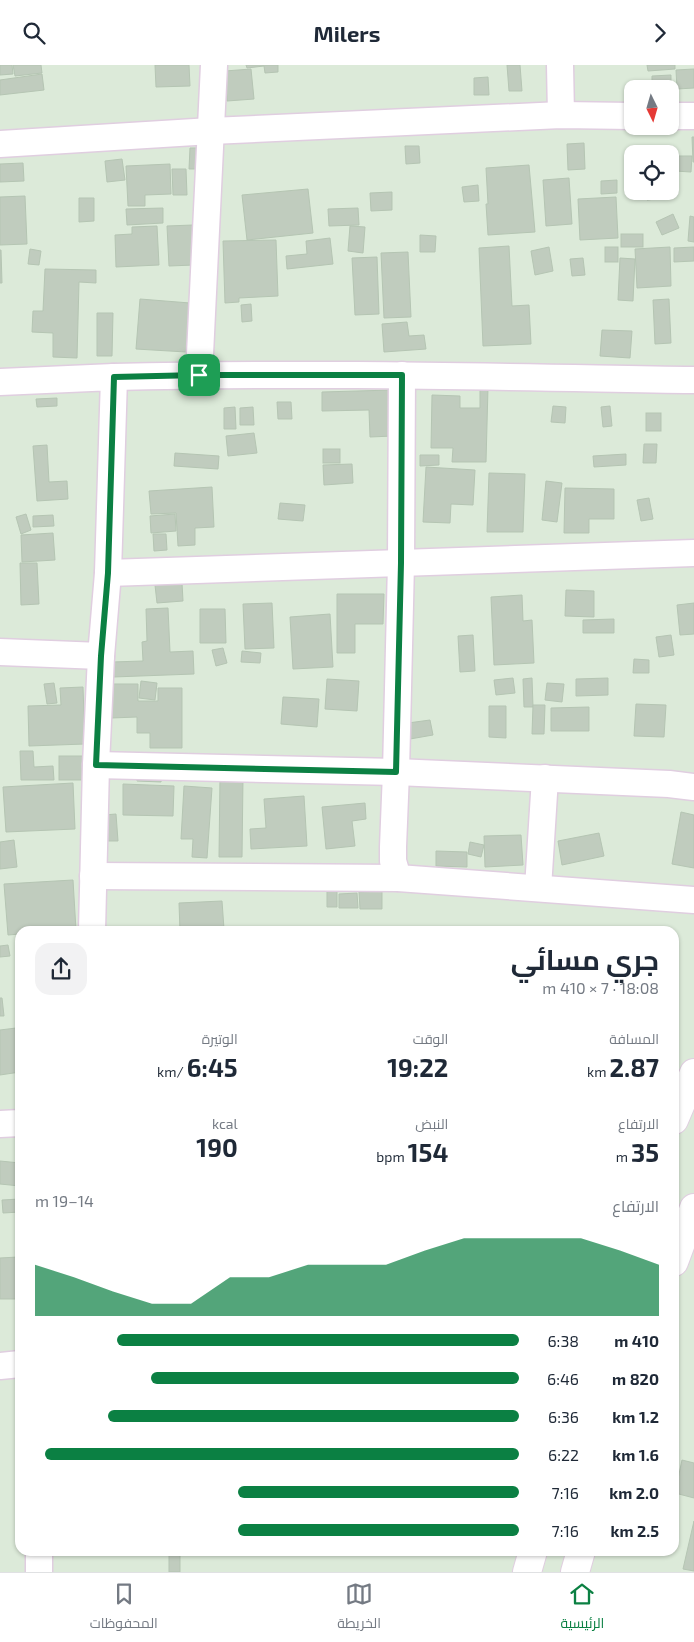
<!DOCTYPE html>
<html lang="ar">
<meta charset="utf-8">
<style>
body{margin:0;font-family:"Exo 2",Cairo,sans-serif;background:#f2f2f3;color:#1f2937;direction:rtl;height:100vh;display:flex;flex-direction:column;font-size:19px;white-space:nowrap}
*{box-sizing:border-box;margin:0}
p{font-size:16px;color:#747a83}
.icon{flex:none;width:28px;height:28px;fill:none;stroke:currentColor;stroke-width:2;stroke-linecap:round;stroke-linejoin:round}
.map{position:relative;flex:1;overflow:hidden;direction:ltr}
.details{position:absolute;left:15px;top:861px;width:664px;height:630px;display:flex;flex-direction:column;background:#fff;border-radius:15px;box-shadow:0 1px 4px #0004;direction:rtl}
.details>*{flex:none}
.needle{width:32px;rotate:175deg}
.controls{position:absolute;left:624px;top:15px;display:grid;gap:10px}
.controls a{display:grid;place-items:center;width:55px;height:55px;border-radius:10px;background:#fff;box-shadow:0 1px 4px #0004;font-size:25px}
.pin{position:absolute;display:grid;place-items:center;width:42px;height:42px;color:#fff;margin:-21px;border-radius:10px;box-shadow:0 2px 8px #0006}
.round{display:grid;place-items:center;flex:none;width:52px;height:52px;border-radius:15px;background:#f2f2f3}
.overview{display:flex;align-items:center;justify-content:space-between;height:85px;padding:0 20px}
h1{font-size:28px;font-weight:700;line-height:38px}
.metrics{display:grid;grid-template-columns:repeat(3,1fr);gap:8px;height:85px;padding:5px 20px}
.metrics div{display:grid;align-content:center}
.metrics b{font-size:25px;font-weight:700}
.metrics small{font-size:14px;font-weight:400}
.metrics p{font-size:14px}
.chart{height:140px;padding:10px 20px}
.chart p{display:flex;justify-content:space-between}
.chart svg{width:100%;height:90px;margin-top:5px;fill:#0b8043;opacity:.7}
ul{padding:0 20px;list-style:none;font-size:16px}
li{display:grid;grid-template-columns:80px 60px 1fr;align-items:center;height:38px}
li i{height:12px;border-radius:6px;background:#0b8043}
header{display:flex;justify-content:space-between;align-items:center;height:65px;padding:0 20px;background:#fff;font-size:22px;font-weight:700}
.dock{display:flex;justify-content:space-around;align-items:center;height:70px;border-top:1px solid #e0e1e3;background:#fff;font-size:14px;color:#747a83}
.dock a{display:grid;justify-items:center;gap:2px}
.dock .selected{color:#0b8043}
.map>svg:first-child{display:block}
.building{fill:#c0ccbe;stroke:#b5c5b3}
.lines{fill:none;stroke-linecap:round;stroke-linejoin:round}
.street-casing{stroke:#e0cee0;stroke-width:29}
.secondary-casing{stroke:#e0cee0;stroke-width:30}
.street{stroke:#fff;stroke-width:26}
.secondary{stroke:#fff;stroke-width:28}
.route-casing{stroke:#fff;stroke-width:10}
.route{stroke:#0b8043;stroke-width:6}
</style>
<header><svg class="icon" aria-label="forward" viewBox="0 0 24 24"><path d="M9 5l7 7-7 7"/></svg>Milers<svg class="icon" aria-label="search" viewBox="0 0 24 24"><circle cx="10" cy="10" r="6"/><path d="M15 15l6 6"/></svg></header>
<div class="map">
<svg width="694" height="1507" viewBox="0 0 694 1507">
<rect width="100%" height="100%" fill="#dcead9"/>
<g class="building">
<polygon points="0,0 12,0 13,9 0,10"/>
<polygon points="13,0 41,0 42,8 15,11"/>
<polygon points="155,0 189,0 190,21 156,22"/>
<polygon points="246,0 278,0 278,7 265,8 264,1 247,3"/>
<polygon points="507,0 520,0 522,26 509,26"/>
<polygon points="647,0 675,0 675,4 648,6"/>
<polygon points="251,4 254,34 227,36 225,6"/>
<polygon points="694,4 694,23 677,24 676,5"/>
<polygon points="42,9 44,25 0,30 0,15"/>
<polygon points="671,10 671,25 652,24 652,11"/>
<polygon points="488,12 489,30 474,30 474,13"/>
<polygon points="692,72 694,72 694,97 693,97"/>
<polygon points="584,78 585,104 568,105 567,79"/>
<polygon points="405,81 419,81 420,98 406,99"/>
<polygon points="190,83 203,83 202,104 189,104"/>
<polygon points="675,91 692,91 691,107 675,106"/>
<polygon points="122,94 125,115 107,117 105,96"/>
<polygon points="23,98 24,116 0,117 0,99"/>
<polygon points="170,99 171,129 145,130 145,141 128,141 126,101"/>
<polygon points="529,100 535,167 488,170 486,139 488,139 486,103"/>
<polygon points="172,104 186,104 187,130 173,130"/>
<polygon points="670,107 673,132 647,135 646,126 670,126"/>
<polygon points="569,113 572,159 546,161 543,115"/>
<polygon points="617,115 617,128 601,129 601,116"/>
<polygon points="478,120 479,136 464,137 462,122"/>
<polygon points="308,124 313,168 247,175 242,130"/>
<polygon points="392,127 392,145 371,146 370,128"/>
<polygon points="25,131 27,179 0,180 0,132"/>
<polygon points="616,132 618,173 580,175 578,134"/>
<polygon points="79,133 94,133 94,156 79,157"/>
<polygon points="163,143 163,158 127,160 126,144"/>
<polygon points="358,143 359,160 329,161 328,144"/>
<polygon points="673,149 679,163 662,170 656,157"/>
<polygon points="690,151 694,152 694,177 688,176"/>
<polygon points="193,160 194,200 169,201 167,161"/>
<polygon points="157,161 159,200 116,202 115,170 132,169 132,162"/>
<polygon points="350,161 365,162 363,188 348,186"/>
<rect x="621" y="169" width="22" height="13"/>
<polygon points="420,170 436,171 435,187 420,187"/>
<polygon points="330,173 333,199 287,204 286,191 307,189 306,176"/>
<polygon points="276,175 278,231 239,233 239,237 225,238 223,176"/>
<polygon points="509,181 512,241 529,240 531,279 483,281 479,183"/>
<polygon points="549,182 553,206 535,210 531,186"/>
<rect x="605" y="182" width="13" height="15"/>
<polygon points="670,182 671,221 637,223 635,184"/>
<polygon points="694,182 694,196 674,197 674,183"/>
<polygon points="30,184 41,186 39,200 28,199"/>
<polygon points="0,185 1,185 2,218 0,218"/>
<polygon points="408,187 411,252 384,253 381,188"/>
<polygon points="377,192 379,249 355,250 352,193"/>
<polygon points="583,193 585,210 572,211 570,194"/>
<polygon points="620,193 635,194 633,236 618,235"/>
<polygon points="45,204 96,205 96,218 79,217 77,293 53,292 53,268 32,267 33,246 43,246"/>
<polygon points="140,234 190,238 186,287 136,284"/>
<polygon points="669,234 671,278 655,279 653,235"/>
<polygon points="251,239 252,256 242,257 241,240"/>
<polygon points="97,248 113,248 112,291 97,291"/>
<polygon points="407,257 409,271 424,270 426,284 384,287 382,259"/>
<polygon points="602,265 632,266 630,293 600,291"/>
<polygon points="480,322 488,322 486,397 452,397 453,383 431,383 432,330 460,331 460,343 480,343"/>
<polygon points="392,325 393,371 370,372 369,345 322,346 322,327"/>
<polygon points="57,333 57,341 37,342 36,334"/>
<polygon points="277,337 291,337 292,354 278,354"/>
<polygon points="553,341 566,342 565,358 551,357"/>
<polygon points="610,341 612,361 603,362 601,342"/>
<polygon points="235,342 236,364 224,364 224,343"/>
<polygon points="253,342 254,360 240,360 240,343"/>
<rect x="646" y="348" width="15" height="18"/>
<polygon points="254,368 257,388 228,391 226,371"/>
<polygon points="644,379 657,379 656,398 643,398"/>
<polygon points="47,380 49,417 67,416 68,434 37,436 33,381"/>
<rect x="323" y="384" width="17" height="14"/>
<polygon points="175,388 219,391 218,404 174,401"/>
<polygon points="626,389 626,400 594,402 593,391"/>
<polygon points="420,390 439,390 439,400 420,401"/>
<polygon points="352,399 353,418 324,420 323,400"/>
<polygon points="426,402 475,405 473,440 451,439 450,458 423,457"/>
<polygon points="489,408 525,409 523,467 487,467"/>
<polygon points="546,416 562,418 557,457 542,455"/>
<polygon points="212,422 214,462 195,463 195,480 178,481 176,448 151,449 149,426"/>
<polygon points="565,423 614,424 614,454 589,454 589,468 564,468"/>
<polygon points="649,433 653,454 641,456 637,435"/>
<polygon points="280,438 305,440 303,456 278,454"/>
<polygon points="26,449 31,465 21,469 16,452"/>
<polygon points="175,449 176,466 151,468 150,451"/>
<polygon points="53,450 54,461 33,462 33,451"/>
<polygon points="53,468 55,495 22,497 21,470"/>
<polygon points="153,469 166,469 167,485 154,486"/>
<polygon points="20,498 37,498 39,539 21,540"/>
<polygon points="182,518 183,536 157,538 155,520"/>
<polygon points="566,525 594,526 594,552 565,551"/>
<polygon points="337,529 384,529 383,559 355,559 355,588 337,588"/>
<polygon points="522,530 523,556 532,555 534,598 494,600 491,532"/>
<polygon points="272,538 274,583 245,584 243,539"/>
<polygon points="694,538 694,569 680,570 677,540"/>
<polygon points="168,543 170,587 193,586 194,609 113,612 112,597 143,596 142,577 147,576 146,544"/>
<polygon points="200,544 225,544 226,578 200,578"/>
<polygon points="330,549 333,602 293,604 290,552"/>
<polygon points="614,554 614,568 583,568 583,555"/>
<polygon points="473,570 475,606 460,607 458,571"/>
<polygon points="671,570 674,590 659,592 656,572"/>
<polygon points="223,583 227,598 216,601 212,585"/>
<polygon points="242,586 261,588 260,598 241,597"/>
<polygon points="634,594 649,595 649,608 633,608"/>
<polygon points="513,613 515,628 496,630 494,615"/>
<polygon points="532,613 533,642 524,642 523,614"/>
<polygon points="608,613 608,630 576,631 576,614"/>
<polygon points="327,614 359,616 357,646 325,644"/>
<polygon points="141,616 157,618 155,635 139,633"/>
<polygon points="54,618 57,638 47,639 44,619"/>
<polygon points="547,618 564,619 562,637 545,635"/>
<polygon points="111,619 138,619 138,636 158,636 158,623 182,623 182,683 150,683 150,668 137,668 137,652 111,653"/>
<polygon points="83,622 85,679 29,681 28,641 61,640 60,623"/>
<polygon points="283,632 319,634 317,662 281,659"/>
<polygon points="636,639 666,640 664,672 634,671"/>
<polygon points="533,640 545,640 544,669 532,669"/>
<polygon points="489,641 506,641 506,673 489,672"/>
<polygon points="589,642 589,666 551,666 551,643"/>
<polygon points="430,655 433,670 410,674 408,658"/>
<polygon points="20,686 33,686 34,702 53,701 54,715 21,715"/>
<rect x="59" y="691" width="26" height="24"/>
<polygon points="137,707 162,708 161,717 137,716"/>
<polygon points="220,712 243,712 242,792 219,792"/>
<polygon points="73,718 75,764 6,767 3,722"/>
<polygon points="123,719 174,721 173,751 123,750"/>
<polygon points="184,721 212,723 207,793 192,792 193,774 181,774"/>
<polygon points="304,731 307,781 251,784 250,764 266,763 264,734"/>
<polygon points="365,738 366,754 352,756 355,781 326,784 322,742"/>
<polygon points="681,747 694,750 694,803 672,799"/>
<polygon points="116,749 118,776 105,776 104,750"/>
<polygon points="599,768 604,791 562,800 558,776"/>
<polygon points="521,770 523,800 485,802 484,771"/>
<polygon points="14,775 17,802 0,804 0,777"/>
<polygon points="470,777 484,780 481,792 468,789"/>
<polygon points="436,786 467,787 467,802 436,801"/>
<polygon points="73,815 76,865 20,866 20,869 8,870 4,819"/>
<polygon points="337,825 337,842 327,842 327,826"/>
<polygon points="382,826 382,844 360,844 359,827"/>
<polygon points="357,828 358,843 339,843 339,829"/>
<polygon points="222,836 224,864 180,866 179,838"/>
<polygon points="8,880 10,891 0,892 0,881"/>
<polygon points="0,933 2,933 4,951 0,951"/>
<polygon points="16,963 20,1007 0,1010 0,965"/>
<polygon points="0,1096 20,1098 20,1121 0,1119"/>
<polygon points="20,1134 20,1147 3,1148 2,1135"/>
<polygon points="18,1192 19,1234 0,1234 0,1193"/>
<polygon points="682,1395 694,1398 694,1433 675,1428"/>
<polygon points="694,1456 694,1506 683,1504"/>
<polygon points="169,1486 198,1486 198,1487 180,1487 180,1507 169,1507"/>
</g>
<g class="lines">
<defs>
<g id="street">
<polyline points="560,0 561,50"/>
<polyline points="670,51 694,51"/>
<polyline points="0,79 211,66 561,50 632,51"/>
<polyline points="199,310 214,0"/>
<polyline points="402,310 401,498 396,707 393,782 393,796 398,813 694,835"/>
<path d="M114,312C307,307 501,312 694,315"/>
<polyline points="0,317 114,312 108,508 101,591 0,587"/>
<polyline points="108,508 694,488"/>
<polyline points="96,700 396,707 669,719 694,722"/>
<polyline points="93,811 398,813"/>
<polyline points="538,823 545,713"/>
<polyline points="92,866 96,700 101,591"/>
<polyline points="0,1059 20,1058"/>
<polyline points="0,1301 20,1299"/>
<polyline points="39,1507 39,1486"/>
</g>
<g id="secondary">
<polyline points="674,1055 694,1008"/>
<polyline points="674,1197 694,1143"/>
<polyline points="527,1507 533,1486"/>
<polyline points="575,1507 581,1486"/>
</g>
</defs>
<use href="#street" class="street-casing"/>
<use href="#secondary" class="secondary-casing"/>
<use href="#street" class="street"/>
<use href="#secondary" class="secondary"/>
</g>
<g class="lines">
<defs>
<polygon id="route" points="199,310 402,310 401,498 396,707 96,700 101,591 108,508 114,312"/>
</defs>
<use href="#route" class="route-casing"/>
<use href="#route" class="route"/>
</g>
</svg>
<div class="controls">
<a><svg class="needle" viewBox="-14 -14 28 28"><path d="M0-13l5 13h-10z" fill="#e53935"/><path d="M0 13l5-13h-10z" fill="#747a83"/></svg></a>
<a><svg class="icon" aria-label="locate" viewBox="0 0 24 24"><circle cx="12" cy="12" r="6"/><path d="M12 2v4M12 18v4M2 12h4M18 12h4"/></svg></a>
</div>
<div class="pin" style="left:199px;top:310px;background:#1e9e55"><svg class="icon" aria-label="arrive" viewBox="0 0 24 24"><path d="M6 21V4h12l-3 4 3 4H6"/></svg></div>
<section class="details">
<div class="overview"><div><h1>جري مسائي</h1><p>18:08 · 7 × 410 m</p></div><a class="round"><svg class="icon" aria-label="share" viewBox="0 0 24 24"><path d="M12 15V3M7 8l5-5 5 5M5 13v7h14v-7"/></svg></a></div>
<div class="metrics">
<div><p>المسافة</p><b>2.87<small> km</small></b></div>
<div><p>الوقت</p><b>19:22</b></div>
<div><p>الوتيرة</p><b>6:45<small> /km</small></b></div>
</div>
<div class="metrics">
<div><p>الارتفاع</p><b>35<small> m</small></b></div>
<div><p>النبض</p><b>154<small> bpm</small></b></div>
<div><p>kcal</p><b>190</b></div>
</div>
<div class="chart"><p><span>الارتفاع</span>14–19 m</p>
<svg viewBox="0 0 160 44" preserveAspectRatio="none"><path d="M0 44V19L10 25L20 32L30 38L40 38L50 25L60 25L70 19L80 19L90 19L100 12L110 6L120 6L130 6L140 6L150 12L160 19V44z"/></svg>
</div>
<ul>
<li><b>410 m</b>6:38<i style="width:83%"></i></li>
<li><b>820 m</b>6:46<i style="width:76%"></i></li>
<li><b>1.2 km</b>6:36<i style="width:85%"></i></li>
<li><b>1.6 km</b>6:22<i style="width:98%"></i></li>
<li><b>2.0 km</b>7:16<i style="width:58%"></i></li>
<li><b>2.5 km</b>7:16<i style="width:58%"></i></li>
</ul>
</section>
</div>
<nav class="dock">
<a class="selected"><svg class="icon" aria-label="home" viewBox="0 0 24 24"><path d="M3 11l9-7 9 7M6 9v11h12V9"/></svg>الرئيسية</a>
<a><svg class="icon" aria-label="map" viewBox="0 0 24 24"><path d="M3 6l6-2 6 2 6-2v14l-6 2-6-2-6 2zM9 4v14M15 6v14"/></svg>الخريطة</a>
<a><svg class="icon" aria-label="saved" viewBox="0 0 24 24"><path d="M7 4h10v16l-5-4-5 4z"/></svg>المحفوظات</a>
</nav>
